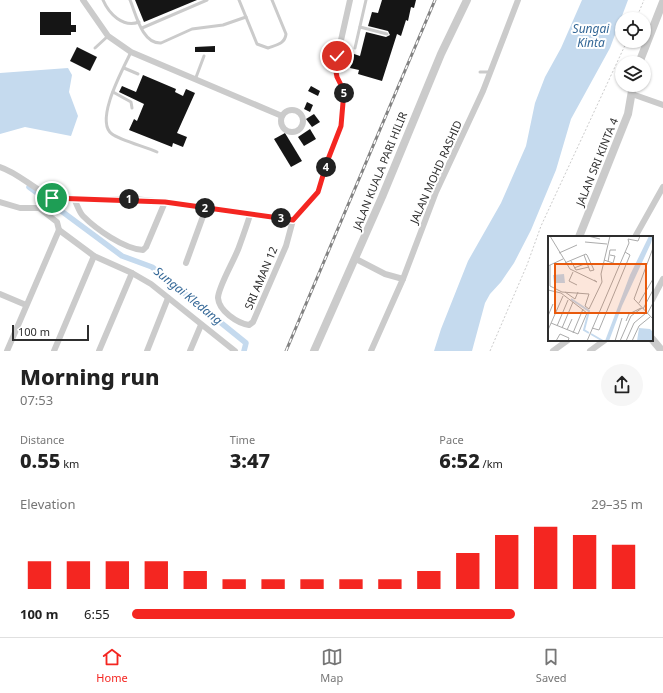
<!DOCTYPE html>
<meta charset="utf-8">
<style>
body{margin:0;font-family:"Noto Sans",sans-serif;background:#f6f6f6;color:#222;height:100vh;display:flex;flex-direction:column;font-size:15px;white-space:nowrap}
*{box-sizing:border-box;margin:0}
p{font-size:13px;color:#767676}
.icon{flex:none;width:22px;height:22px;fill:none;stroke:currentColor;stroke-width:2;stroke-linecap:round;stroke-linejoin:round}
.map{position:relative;height:351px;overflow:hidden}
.sheet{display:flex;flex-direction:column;background:#fff;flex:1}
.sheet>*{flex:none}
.controls{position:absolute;left:615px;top:12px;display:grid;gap:8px}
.controls a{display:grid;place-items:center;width:36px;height:36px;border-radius:50%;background:#fff;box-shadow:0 1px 3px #0004;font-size:20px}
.scale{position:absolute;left:12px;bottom:10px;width:77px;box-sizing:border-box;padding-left:4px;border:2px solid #2e2e2e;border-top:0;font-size:11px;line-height:14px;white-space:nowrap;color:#2e2e2e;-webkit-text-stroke:3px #fff;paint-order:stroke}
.pin{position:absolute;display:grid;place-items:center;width:34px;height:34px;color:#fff;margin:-17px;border:2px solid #fff;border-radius:50%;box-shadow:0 1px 4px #0007}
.km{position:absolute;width:20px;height:20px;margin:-10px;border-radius:50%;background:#222;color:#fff;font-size:11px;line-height:20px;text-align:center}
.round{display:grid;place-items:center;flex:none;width:42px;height:42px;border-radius:21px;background:#f6f6f6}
.head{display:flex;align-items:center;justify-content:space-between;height:68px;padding:0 20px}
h1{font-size:22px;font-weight:800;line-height:30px}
.stats{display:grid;grid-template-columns:repeat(3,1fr);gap:6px;height:68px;padding:4px 20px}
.stats div{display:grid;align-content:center}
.stats b{font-size:20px;font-weight:800}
.stats small{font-size:11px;font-weight:400}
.stats p{font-size:11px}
.chart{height:112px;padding:8px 20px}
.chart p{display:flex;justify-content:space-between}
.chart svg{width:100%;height:72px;margin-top:4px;stroke:#f42621;stroke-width:6}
ul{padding:0 20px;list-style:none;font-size:13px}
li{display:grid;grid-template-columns:64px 48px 1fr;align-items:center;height:30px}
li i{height:10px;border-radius:5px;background:#f42621}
.tab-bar{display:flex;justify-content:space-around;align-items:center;height:56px;border-top:1px solid #e0e0e0;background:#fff;font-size:11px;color:#767676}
.tab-bar a{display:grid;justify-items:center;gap:2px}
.tab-bar .on{color:#f42621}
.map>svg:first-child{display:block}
.water{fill:#c5daee}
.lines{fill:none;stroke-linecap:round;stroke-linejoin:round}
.canal{stroke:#c5daee;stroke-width:5.5}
.building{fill:#151515}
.path{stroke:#cbcbcb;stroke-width:1;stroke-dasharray:2 2;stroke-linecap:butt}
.service{stroke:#cbcbcb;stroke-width:3}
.minor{stroke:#cbcbcb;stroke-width:6}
.tertiary{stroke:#cbcbcb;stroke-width:8}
.rail-casing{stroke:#838383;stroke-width:3}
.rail{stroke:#fff;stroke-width:1.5;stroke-dasharray:4.5;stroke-linecap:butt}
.route-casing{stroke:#fff;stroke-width:8}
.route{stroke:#f42621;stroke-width:5}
.labels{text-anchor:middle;stroke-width:4;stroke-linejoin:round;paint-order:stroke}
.street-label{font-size:11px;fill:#2e2e2e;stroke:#fff}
.water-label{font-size:12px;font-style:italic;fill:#356897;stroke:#fff}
.inset-river{fill:none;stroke:#c5daee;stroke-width:2}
.inset-road{fill:none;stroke:#ababab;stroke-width:1}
.view{fill:#e8590c;fill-opacity:0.15;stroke:#e8590c;stroke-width:2}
.inset-edge{fill:none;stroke:#2e2e2e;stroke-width:2}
</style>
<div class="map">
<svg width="663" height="351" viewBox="0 0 663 351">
<rect width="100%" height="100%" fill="#fff"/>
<g class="water">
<polygon points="582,0 628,0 610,48 571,119 556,170 531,230 514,263 501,282 490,294 485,303 472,351 434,351 441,329 468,261 501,203 526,146 535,103 545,77 561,48"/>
<polygon points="68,68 72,75 69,92 78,116 71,136 25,127 0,134 0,73"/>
</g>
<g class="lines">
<polyline class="canal" points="29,187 122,256 152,267 246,343 244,351"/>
</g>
<g class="building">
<polygon points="135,0 197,0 144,22"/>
<polygon points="382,0 416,0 414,8 411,7 408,21 406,20 401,36 397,34 382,81 358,74 359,70 350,68 354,54 360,56 366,32 386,37 390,35 388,31 368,26 372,12 378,13"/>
<polygon points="40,12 71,12 71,25 76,25 76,32 71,32 71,35 40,35"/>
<polygon points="215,46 215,52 195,52 195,47"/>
<polygon points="77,47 97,57 90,71 70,61"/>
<polygon points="143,75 176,89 175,92 183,96 186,89 195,93 177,133 187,137 183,147 173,143 172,147 129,130 134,119 137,121 144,104 119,92 122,86 136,92"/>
<polygon points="311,86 320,91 318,96 308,91"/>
<polygon points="307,102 313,105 310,112 304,109"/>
<polygon points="314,114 320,122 312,127 306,119"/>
<polygon points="310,129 316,139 304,146 298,137"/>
<polygon points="285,133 302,161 291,167 274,139"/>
</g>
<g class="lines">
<g class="path">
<polyline points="636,19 644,0"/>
<polyline points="490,351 527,265 541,226 627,41"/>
</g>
<g class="service">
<path d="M103,0C109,14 123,28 139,22"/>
<path d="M130,0C136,14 142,44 161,43L192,29L223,25L246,17"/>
<path d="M239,0L257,44L268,48C276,45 285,44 286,34L272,0"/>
<polyline points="360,27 387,34"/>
<polyline points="142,28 207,0"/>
<polyline points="95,48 108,36"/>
<polyline points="355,48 366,0"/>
<path d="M131,52C123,69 94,121 112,134C120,140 146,147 157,152"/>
<polyline points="124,68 138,74"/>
<polyline points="480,72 491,72"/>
<polyline points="195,80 204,56"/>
<polyline points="113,92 131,102 132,108"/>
</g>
<g class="minor">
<polyline points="83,0 108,36 131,52 282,116"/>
<polyline points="632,94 663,105"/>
<circle cx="292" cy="121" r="11"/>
<path d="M0,167C22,174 38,195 61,199H134L165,202L293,220"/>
<path d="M74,199C77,204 79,212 83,216C96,229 124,249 143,250L146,247L165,202"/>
<polyline points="0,202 20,208 39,208 57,222 59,230"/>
<path d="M250,215C247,225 243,236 239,247C235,259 218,287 218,298C219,311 237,323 249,325L253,322L286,246L293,220"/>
<polyline points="293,220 318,192 327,161 341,126 344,91 337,77 335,67 350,0"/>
<polyline points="59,230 94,256 132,273 151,284 235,351"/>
<polyline points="635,237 663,187"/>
<polyline points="356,259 385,274 403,279"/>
<polyline points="186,263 206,208"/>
<polyline points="0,294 26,305"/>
<polyline points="652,300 663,279"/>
<polyline points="7,351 59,230"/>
<polyline points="54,351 94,256"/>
<polyline points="99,351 132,273"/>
<polyline points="147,351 168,298"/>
<polyline points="190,351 201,325"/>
<polyline points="371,351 403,279 436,192 483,91 518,0"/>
<polyline points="553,351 568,340"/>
<polyline points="590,351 605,340"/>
</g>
<g class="tertiary">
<polyline points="639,63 663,2"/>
<polyline points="579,237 628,114 633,85"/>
<polyline points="652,339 662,351"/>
<polyline points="314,351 382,197 441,54 467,0"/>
</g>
<defs>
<polyline id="rail" points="286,351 435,0"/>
</defs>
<use href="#rail" class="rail-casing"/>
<use href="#rail" class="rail"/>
</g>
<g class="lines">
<defs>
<polyline id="route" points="52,198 165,202 293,220 318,192 327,162 341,126 344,91 337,77 335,67 337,56"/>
</defs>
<use href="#route" class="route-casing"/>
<use href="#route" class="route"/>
</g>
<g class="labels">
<g class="street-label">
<text transform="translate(597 162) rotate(-68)" y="4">JALAN SRI KINTA 4</text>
<text transform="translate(380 171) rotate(-68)" y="4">JALAN KUALA PARI HILIR</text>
<text transform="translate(436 172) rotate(-66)" y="4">JALAN MOHD RASHID</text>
<text transform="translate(261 278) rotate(-67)" y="4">SRI AMAN 12</text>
</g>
<g class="water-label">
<text x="591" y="33">Sungai<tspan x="591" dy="14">Kinta</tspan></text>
<text transform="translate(188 296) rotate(39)" y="4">Sungai Kledang</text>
</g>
</g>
<g transform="translate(548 236)">
<rect width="105" height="105" fill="#fff"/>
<path d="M101,0H105L103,7L74,70L61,105H57L82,39ZM16,38L17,47H6L5,39ZM91,92L102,93L105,96V105H89Z" fill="#c5daee"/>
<path class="inset-river" d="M23,63L41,75L36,94L41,97M43,98L55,105"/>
<path class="inset-road" d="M2,0L22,33L49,46L46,44M40,0L52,3M37,6L59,8M105,12L86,63L105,83M11,17L29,9M56,24L65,27L67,20L62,19M23,25L28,34L41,31M60,26L62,14H68M17,27L19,26L38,18L39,19L46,34L42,35L36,19M0,30L15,23M26,32L39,27M25,36L21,45L29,49M2,50L14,56L41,58M2,50V29M0,54L13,57L39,77L30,98L3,87M17,56L27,63L30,56M41,58L37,70L41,73L54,46L53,38L62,0M91,67L105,43M95,73L105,54M99,78L105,67M0,80L5,68M78,85L81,78L93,72M9,90L20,64M14,92L25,66M44,92L51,94L82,19L77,16M0,94L15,60M19,94L24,83M25,97L35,73M8,105L12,98L21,102L20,105M39,105L81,7L80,3L90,5L92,0M67,105L74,82M72,105L83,80L94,72M78,105L86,87L98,77M84,105L91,90L102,81"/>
<path class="view" d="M7,28H98V77H7Z"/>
<rect width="105" height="105" class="inset-edge"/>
</g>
</svg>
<div class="controls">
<a><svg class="icon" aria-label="locate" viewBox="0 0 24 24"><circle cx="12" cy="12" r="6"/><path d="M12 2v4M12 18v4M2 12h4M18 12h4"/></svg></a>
<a><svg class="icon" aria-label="layers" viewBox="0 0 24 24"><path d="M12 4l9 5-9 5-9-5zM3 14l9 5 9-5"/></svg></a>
</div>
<div class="scale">100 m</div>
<div class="pin" style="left:52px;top:198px;background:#1e9e55"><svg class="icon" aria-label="arrive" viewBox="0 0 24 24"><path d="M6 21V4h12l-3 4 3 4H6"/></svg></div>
<div class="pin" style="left:337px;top:56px;background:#d93025"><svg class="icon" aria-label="check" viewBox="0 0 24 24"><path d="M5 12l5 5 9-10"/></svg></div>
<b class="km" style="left:129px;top:199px">1</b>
<b class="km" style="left:205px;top:208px">2</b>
<b class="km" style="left:281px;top:218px">3</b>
<b class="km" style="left:326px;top:167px">4</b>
<b class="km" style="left:344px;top:93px">5</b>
</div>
<section class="sheet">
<div class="head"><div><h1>Morning run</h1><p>07:53</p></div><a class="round"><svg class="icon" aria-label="share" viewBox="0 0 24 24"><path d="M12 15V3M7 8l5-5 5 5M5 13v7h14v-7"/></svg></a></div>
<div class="stats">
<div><p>Distance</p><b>0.55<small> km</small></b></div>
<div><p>Time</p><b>3:47</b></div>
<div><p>Pace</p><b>6:52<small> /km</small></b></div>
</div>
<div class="chart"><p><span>Elevation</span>29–35 m</p>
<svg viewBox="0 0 160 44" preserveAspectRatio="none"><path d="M5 44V27M15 44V27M25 44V27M35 44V27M45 44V33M55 44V38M65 44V38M75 44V38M85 44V38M95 44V38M105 44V33M115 44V22M125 44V11M135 44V6M145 44V11M155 44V17"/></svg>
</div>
<ul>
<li><b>100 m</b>6:55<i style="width:75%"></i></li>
</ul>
</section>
<nav class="tab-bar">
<a class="on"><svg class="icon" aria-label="home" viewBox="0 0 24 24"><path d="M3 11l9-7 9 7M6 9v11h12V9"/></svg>Home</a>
<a><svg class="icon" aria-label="map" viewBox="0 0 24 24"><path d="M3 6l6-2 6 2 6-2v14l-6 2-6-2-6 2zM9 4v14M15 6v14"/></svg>Map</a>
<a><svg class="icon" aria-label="saved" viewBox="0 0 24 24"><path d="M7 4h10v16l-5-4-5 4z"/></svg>Saved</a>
</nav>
